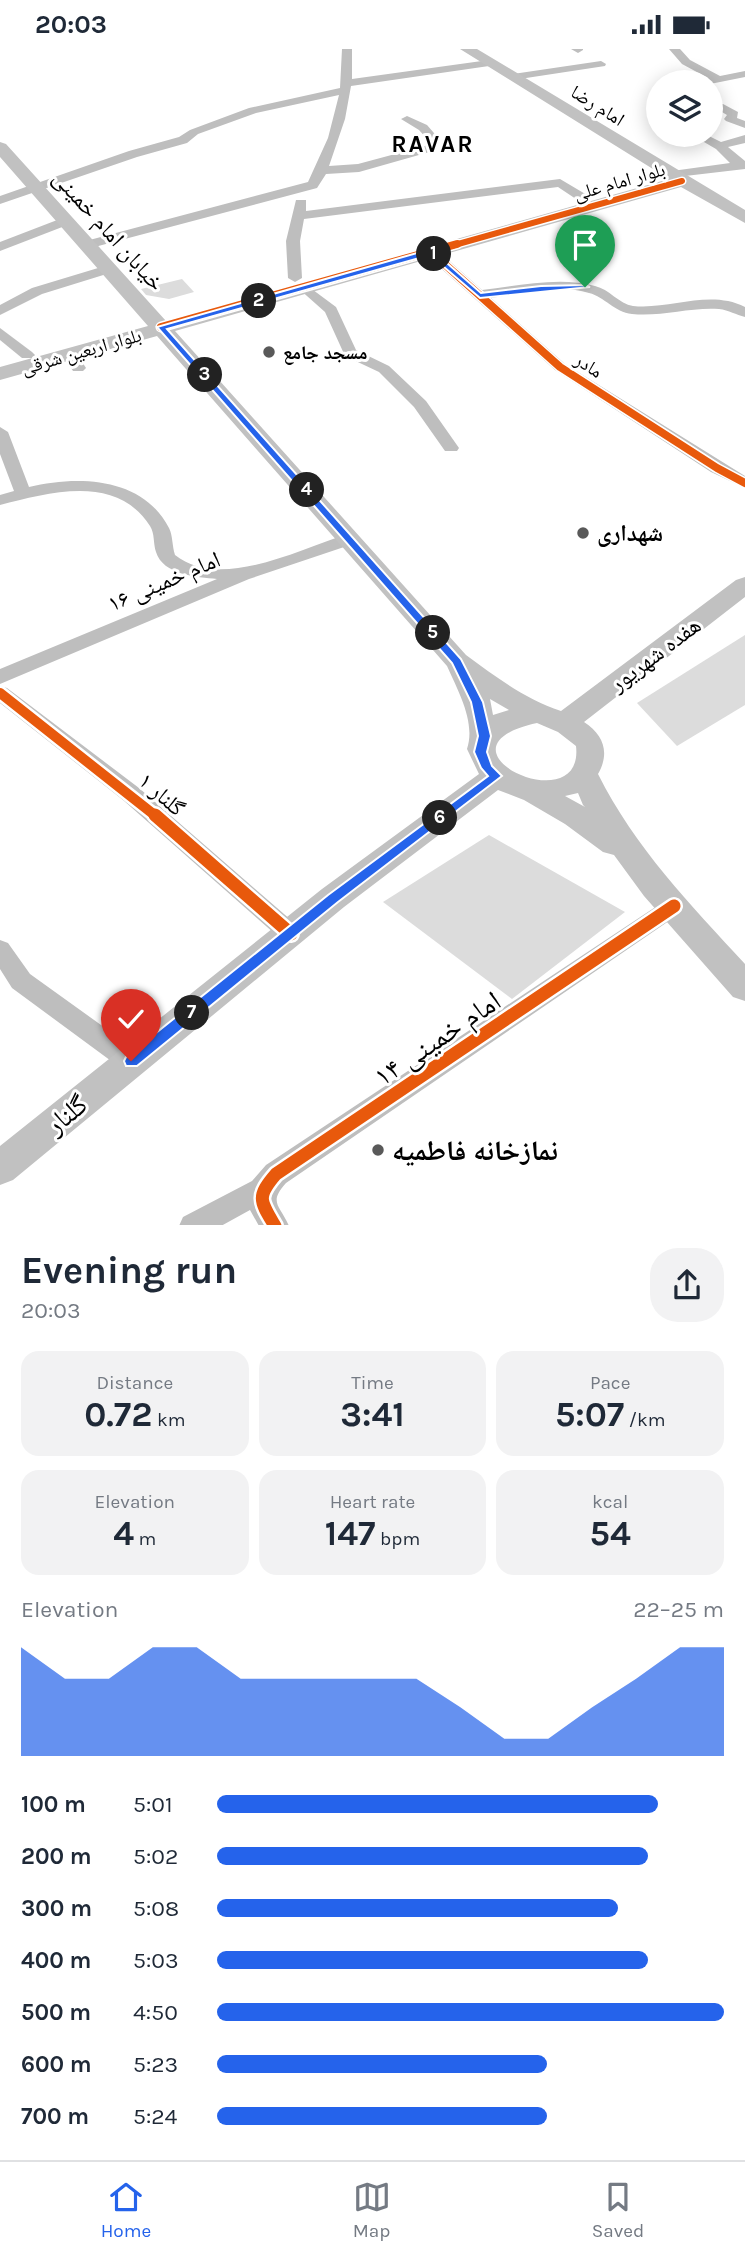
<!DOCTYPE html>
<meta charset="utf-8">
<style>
body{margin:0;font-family:Karla,"Noto Naskh Arabic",sans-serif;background:#f2f2f3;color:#1f2937;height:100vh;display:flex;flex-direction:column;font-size:26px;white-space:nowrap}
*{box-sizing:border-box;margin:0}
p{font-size:23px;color:#747a83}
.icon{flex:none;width:38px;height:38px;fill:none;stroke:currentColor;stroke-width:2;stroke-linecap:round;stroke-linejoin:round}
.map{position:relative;height:1176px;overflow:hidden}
.side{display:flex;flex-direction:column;background:#fff;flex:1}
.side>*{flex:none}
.buttons{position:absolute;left:646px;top:21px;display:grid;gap:14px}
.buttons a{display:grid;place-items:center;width:77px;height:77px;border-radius:50%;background:#fff;box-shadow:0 4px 18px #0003;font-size:35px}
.pin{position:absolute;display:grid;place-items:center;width:60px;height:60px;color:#fff;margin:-72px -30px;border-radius:50% 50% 50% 0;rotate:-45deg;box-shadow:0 0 7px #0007}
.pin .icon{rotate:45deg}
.km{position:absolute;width:35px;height:35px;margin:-18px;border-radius:50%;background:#222;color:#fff;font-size:19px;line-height:35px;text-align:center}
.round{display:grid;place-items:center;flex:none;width:74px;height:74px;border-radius:28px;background:#f2f2f3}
.overview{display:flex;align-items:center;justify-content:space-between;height:119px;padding:0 21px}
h1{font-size:38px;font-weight:700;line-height:52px}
.figures{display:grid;grid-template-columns:repeat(3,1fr);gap:10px;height:119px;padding:7px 21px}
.figures div{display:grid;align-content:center;border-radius:18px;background:#f2f2f3;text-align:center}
.figures b{font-size:35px;font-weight:700}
.figures small{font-size:19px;font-weight:400}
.figures p{font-size:19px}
.chart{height:196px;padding:14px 21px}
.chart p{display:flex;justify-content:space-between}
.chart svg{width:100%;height:126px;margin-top:7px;fill:#2563eb;opacity:.7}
ul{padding:0 21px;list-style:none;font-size:23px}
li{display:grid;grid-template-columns:112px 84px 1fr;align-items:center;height:52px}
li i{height:18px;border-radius:9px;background:#2563eb}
.status{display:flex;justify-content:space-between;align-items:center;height:49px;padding:0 35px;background:#fff;direction:ltr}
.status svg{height:19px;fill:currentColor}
.tabs{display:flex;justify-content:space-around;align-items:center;height:98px;border-top:2px solid #e0e1e3;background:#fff;font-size:19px;color:#747a83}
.tabs a{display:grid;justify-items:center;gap:4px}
.tabs .active{color:#2563eb}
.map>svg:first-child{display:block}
.building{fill:#dcdcdc}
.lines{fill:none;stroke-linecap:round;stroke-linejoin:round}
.street{fill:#bebebe;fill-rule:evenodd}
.secondary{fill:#c1c1c1;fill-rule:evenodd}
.cycleway-far3-casing{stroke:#fff;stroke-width:9}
.cycleway-far2-casing{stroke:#fff;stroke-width:11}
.cycleway-far1-casing{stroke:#fff;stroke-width:15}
.cycleway-casing{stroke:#fff;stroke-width:18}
.cycleway-far3{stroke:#e8590c;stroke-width:6}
.cycleway-far2{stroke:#e8590c;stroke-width:8}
.cycleway-far1{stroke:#e8590c;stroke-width:10}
.cycleway{stroke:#e8590c;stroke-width:13}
.route{fill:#2563eb;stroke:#fff;stroke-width:2}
.poi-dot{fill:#595959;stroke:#fff;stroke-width:2.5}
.labels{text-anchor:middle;stroke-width:6;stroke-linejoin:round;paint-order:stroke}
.far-street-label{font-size:19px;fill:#000;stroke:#fff}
.far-poi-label{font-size:19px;font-weight:bold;fill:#000;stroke:#fff;text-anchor:start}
.street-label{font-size:23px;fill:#000;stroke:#fff}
.poi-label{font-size:23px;font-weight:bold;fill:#000;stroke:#fff;text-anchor:start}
.far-district-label{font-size:24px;font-weight:bold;letter-spacing:2px;fill:#000;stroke:#fff}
.near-street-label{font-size:28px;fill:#000;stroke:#fff}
.near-poi-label{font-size:28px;font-weight:bold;fill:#000;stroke:#fff;text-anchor:start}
</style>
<div class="status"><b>20:03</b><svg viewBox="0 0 49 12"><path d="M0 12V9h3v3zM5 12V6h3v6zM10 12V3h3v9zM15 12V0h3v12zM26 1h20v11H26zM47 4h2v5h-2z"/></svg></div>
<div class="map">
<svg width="745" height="1177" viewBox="0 0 745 1177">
<rect width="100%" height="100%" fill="#fff"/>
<g class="building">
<polygon points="182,230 194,243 169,250 146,246 141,240"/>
<polygon points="745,586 745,656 677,697 637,654"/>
<polygon points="489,786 625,863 512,950 383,853"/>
</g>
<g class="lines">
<g class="street">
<polygon points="342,0 352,0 352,30 489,11 494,14 489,17 351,37 345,70 329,117 358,115 425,97 428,91 419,81 401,70 407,67 427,76 440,91 433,102 359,123 326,125 317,139 87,200 80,196 82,193 308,133 328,89 339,46 256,64 198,85 187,94 137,108 0,155 0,147 129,102 179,88 190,81 249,59 340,39"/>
<polygon points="571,0 583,0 583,1 578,4"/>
<polygon points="669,0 680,0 690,11 720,27 745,22 745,28 710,35 700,33 708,29 682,15"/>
<polygon points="601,12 606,15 605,17 513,31 508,28 513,25"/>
<polygon points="715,55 723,55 738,63 737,69 745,72 745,79 726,72 724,70 727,66 715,59"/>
<polygon points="692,86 707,86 721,93 745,86 745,94 728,98 745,112 745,120 668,129 668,123 672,122 730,114 716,100"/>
<polygon points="560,130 587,146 587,152 579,152 558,138 304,170 300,192 302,229 295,233 288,229 286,192 296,151 306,151 306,162"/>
<polygon points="65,168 72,172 70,175 0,202 0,193"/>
<path d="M431,199L436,200L482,241C519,237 559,227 595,237C609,240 619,255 633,257C670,261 709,240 745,258V268C736,266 729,261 719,260C690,258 661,268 632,265C614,263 605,248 589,244C559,235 521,245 491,249L565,315L745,427V439L711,423L555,321L426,206L424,203Z"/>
<polygon points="108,216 115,220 113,223 42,245 0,266 0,256 32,239"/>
<polygon points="305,235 336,258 356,301 389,317 426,352 459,399 457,402 445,402 414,358 379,323 345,307 325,263 298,239"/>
<polygon points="0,279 32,303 35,306 32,309 22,309 0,291"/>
<polygon points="70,300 75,302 86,319 83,322 73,322 62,305"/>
<path d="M0,378L8,383L29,438C78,426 143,428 169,479C173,487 172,497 175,506C219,541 297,502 344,486H356L359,490L356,494L249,530L0,635V620L217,530C197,528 163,526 156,503C153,494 155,485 150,477C116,424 49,444 0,456V446L14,442L0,405Z"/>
<polygon points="0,637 7,639 139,739 299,878 303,885 299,892 291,894 283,892 123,751 0,654"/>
<path d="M674,848L682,851L686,857L682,863L286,1134C268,1154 280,1156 289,1177H259L250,1161L221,1177H179L183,1168L252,1132L266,1116L666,851Z"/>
<polygon points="0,891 8,894 30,925 140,1004 144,1012 140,1020 131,1023 122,1020 12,939 0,920"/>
</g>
<path class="secondary" d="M460,0H477L745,161V174L681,138L175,282L466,606C496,628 525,650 561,662L736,531L745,528V548L584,673C604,686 610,704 598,725C635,799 690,855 745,915V952L733,948L644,847L614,806L603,803L565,775L524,751L498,741L344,858L13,1131L0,1136V1097L322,840L479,725L467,700C476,673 458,642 447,617L157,287L0,331V318L148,277L0,108V93L6,95L166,272L669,130ZM490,650L509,661L493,666ZM537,674L558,683L576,697C585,775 422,699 537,674ZM578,744L583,756L585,758L565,747Z"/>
<defs>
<polyline id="cycleway-far3" points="451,197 682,132"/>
<g id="cycleway-far2">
<polyline points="431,203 560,318 717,419 745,434"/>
<polyline points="161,278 457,195"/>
</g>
<polyline id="cycleway-far1" points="0,644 157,768"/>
<g id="cycleway">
<polyline points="155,766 291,885"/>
<path d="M275,1177C260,1152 256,1148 276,1125L674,857"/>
</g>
</defs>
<use href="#cycleway-far3" class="cycleway-far3-casing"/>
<use href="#cycleway-far2" class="cycleway-far2-casing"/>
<use href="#cycleway-far1" class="cycleway-far1-casing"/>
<use href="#cycleway" class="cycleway-casing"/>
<use href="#cycleway-far3" class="cycleway-far3"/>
<use href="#cycleway-far2" class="cycleway-far2"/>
<use href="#cycleway-far1" class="cycleway-far1"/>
<use href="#cycleway" class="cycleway"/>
</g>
<polygon class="route" points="431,200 481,244 541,237 585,236 590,238 480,249 430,206 167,280 461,610 483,653 491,687 487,703 492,717 502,727 338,853 137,1017 126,1017 124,1012 126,1008 328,846 488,727 481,719 474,703 478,687 471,653 452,614 157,278"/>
<g class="poi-dot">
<circle cx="269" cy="303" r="7"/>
<circle cx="583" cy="484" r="7"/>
<circle cx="378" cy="1101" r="7"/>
</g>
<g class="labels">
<g class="far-street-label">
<text transform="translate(598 56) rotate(32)" y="7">امام رضا</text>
<text transform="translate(619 132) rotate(-16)" y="7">بلوار امام علی</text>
<text transform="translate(81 302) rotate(-16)" y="7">بلوار اربعین شرقی</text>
<text transform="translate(589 316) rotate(33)" y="7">مادر</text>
</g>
<g class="far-poi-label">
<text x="283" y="310">مسجد جامع</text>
</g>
<g class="street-label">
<text transform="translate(109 181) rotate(48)" y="8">خیابان امام خمینی</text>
<text transform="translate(164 532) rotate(-23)" y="8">امام خمینی ۱۶</text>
<text transform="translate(655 605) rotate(-37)" y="8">هفده شهریور</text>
<text transform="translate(162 745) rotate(41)" y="8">گلنار ۱</text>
</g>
<g class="poi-label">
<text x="597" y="492">شهداری</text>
</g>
<g class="far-district-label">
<text x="433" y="103">RAVAR</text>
</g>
<g class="near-street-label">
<text transform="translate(437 989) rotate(-34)" y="10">امام خمینی ۱۴</text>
<text transform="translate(66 1065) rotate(-39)" y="10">گلنار</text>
</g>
<g class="near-poi-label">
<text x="392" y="1111">نمازخانه فاطمیه</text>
</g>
</g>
</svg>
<div class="buttons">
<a><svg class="icon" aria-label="layers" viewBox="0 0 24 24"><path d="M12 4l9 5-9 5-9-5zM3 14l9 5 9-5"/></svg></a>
</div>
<div class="pin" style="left:585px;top:238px;background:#1e9e55"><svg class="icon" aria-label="arrive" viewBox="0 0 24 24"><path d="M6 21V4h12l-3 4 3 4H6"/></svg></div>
<div class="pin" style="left:131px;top:1012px;background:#d93025"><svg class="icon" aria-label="check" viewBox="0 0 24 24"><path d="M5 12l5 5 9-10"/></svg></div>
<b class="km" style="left:434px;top:205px">1</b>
<b class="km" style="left:259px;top:252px">2</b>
<b class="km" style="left:205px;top:326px">3</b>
<b class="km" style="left:307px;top:441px">4</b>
<b class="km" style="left:433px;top:584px">5</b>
<b class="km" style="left:440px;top:769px">6</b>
<b class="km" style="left:192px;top:964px">7</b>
</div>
<section class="side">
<div class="overview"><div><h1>Evening run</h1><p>20:03</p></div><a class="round"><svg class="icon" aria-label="share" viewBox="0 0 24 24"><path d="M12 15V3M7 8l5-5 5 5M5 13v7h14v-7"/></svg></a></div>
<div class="figures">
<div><p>Distance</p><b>0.72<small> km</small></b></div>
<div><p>Time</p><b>3:41</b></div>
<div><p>Pace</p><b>5:07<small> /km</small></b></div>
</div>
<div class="figures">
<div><p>Elevation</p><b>4<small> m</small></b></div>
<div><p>Heart rate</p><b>147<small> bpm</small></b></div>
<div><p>kcal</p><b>54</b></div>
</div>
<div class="chart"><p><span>Elevation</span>22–25 m</p>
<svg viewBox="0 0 160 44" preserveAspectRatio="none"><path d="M0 44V6L10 17L20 17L30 6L40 6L50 17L60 17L70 17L80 17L90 17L100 27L110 38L120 38L130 27L140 17L150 6L160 6V44z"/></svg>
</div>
<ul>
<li><b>100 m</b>5:01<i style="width:87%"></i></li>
<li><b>200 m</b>5:02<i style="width:85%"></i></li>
<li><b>300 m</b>5:08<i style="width:79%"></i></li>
<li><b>400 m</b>5:03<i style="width:85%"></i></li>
<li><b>500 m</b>4:50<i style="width:100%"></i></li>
<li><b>600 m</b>5:23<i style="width:65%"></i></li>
<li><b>700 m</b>5:24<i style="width:65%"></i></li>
</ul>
</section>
<nav class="tabs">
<a class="active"><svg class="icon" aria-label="home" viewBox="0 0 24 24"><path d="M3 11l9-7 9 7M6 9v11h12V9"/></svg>Home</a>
<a><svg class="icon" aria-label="map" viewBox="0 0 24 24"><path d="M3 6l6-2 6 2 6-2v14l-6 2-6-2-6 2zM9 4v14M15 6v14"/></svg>Map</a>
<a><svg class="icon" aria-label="saved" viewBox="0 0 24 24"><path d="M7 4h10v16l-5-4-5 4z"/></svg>Saved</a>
</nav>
